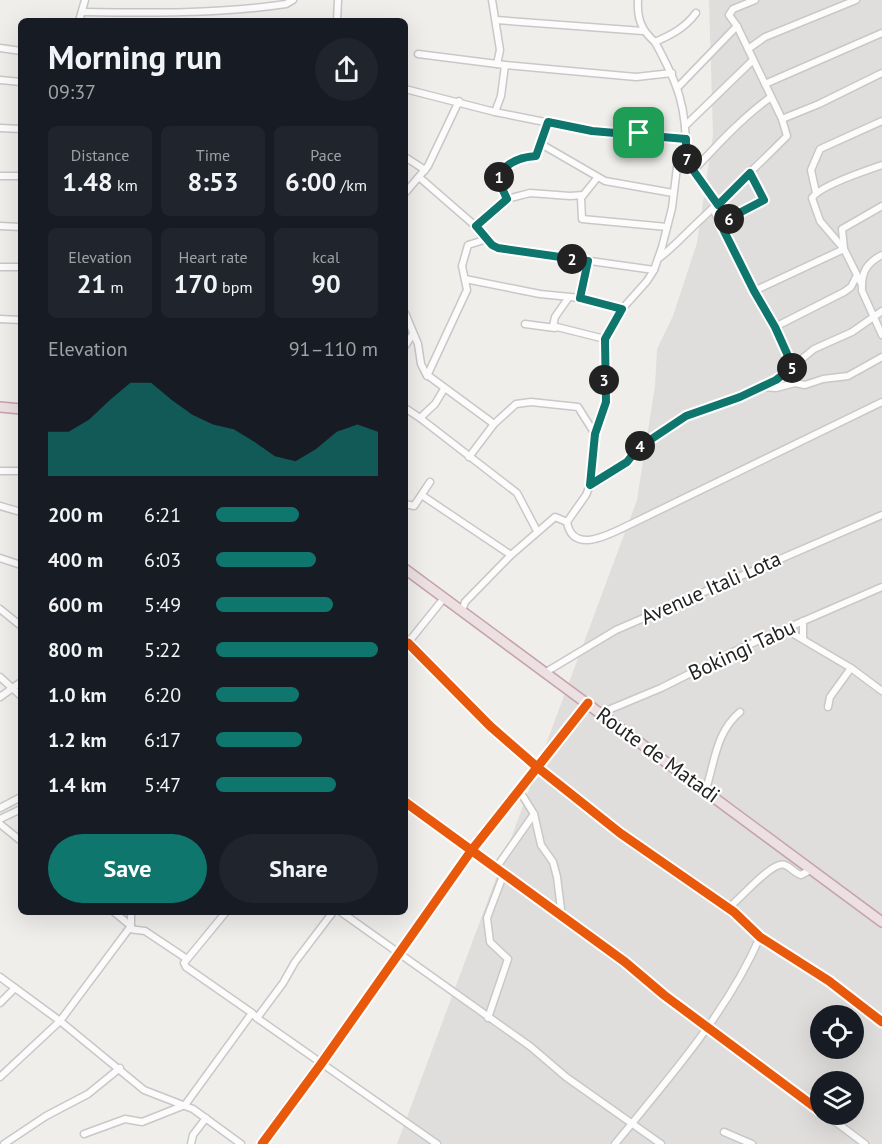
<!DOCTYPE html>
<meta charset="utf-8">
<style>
body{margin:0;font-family:"PT Sans",sans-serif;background:#20242c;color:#f1f3f6;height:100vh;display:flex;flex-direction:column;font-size:22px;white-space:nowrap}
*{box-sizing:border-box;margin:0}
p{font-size:20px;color:#9ea1a6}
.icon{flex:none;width:33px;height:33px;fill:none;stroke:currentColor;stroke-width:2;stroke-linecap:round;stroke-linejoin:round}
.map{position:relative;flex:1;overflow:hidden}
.details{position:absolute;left:18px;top:18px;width:390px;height:897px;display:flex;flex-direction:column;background:#171b24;border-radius:9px;box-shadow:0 6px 24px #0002}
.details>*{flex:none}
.fabs{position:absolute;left:810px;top:1005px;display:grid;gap:12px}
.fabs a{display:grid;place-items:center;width:54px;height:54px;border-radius:50%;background:#171b24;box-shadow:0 6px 24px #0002;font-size:30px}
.pin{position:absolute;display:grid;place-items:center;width:51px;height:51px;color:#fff;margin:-26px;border-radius:12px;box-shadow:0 3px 9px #0006}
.km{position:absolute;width:30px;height:30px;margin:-15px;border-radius:50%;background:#222;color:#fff;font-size:16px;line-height:30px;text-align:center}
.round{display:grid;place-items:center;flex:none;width:63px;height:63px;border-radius:32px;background:#20242c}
.summary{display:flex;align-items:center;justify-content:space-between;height:102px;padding:0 30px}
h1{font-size:33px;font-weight:800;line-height:45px}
.metrics{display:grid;grid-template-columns:repeat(3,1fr);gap:9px;height:102px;padding:6px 30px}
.metrics div{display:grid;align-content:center;border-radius:9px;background:#20242c;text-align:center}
.metrics b{font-size:26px;font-weight:800}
.metrics small{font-size:16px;font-weight:400}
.metrics p{font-size:16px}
.chart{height:168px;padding:12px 30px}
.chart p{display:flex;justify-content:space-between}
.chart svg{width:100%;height:108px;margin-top:6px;fill:#0f766e;opacity:.7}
.cta{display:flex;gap:12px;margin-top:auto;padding:12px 30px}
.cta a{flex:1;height:69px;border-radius:36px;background:#0f766e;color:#fff;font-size:24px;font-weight:800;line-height:69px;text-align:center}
.cta a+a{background:#20242c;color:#f1f3f6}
ul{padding:0 30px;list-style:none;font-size:20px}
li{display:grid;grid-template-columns:96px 72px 1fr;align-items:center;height:45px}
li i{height:15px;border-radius:8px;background:#0f766e}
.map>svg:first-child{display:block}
.residential{fill:#dfdedc;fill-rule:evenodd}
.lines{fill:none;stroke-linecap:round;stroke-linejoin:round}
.minor-casing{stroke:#c9c8c7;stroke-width:9}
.highway-casing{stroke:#c5a2ac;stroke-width:12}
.minor{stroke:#fdfcfc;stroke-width:6}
.highway{stroke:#ece0e2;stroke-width:9}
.cycleway-casing{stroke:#fff;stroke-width:13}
.cycleway{stroke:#e8590c;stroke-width:9}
.route-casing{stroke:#fff;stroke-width:12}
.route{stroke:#0f766e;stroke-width:8}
.labels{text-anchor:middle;stroke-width:4.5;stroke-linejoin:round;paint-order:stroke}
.street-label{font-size:21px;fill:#222;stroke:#fff}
</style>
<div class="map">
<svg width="882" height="1144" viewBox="0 0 882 1144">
<rect width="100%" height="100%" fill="#f0eeeb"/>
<path class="residential" d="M709,0H882V1144H397L637,500L655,386L657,349L673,316L697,243L713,135ZM820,1016H854V1048H820ZM820,1082H854V1114H820Z"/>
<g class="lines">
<defs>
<g id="minor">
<polyline points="492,0 500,50 497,64"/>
<path d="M638,0C637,18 641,30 655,42"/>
<path d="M82,12C150,13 218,14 286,4L293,0"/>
<path d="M696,13C685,28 671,35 655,42C678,84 687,107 686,156L688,163L718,205"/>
<polyline points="496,20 643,31"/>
<polyline points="79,21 85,0"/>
<polyline points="337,21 338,0"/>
<polyline points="0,48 21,51"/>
<polyline points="748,49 765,37 856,0"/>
<polyline points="418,54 505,65 636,77 672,73"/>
<polyline points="0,80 21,82"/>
<polyline points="765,84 882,33"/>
<polyline points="678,87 737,26"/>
<polyline points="405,89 495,112 580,129 686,139"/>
<polyline points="495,112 501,96 505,65"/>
<polyline points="782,119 819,104 882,73"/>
<polyline points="685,126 752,61"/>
<polyline points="0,128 21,129"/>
<polyline points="541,144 605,181 673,193"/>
<polyline points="405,157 425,170"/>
<path d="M694,170C717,145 744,116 771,97"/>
<polyline points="0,176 21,176"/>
<polyline points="419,177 480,230 492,245 498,248 654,270"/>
<polyline points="597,178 581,198 582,219 667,227"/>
<polyline points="405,193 428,166 459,101"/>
<polyline points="816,193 811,170 820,149 882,121"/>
<polyline points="507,199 530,193 570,196 583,195"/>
<polyline points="713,209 754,291 775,327 793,367"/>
<polyline points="720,223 764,201 750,173"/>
<polyline points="0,226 21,227"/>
<path d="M476,226L507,199L501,186L500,173C509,161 521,157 536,156L548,122"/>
<path d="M882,255C866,263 861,273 862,291L882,335"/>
<path d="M659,258C673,248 684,235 697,223C727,195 757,166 787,136L782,119L737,26L729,15L733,9L755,0"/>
<polyline points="0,267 21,267"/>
<polyline points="465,279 540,294 580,298 622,309"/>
<path d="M862,285L844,249L820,221L812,198C819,186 867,170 882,165"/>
<polyline points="754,291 844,249 842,229 882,206"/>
<polyline points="569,297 555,317 553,326 605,339"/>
<polyline points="580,298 588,261"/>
<polyline points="405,313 418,344 421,364 426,374 494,424"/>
<polyline points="0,319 21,320"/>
<polyline points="525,324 555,328"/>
<polyline points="775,327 844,292 851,287 856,277"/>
<polyline points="405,346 413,334"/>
<polyline points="427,376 467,290 462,266 468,245 487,239"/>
<polyline points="763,387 776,388 795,383 805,385 823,379 848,376 882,357"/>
<polyline points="405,408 420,418 435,404 444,389"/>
<polyline points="420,418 517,493 537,531"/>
<polyline points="469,457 494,424 516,404 531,402 578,407 595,434"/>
<polyline points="0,471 21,471"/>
<polyline points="590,485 627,462 638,448 686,416 704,408 725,403 776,380 814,349 852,332 882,311"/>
<polyline points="423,496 511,555"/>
<polyline points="405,504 414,506 430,482"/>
<polyline points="0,506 21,512"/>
<polyline points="567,522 586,495 590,485 595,434 606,402 604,348 608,331 622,309 647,281 654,270 662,247 672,208 677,167 681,158 686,156"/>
<polyline points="0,558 21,565"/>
<polyline points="0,609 21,626"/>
<path d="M462,611L465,602L511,555L555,517L567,522C573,556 612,533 631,524L882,402"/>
<polyline points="803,621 803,639"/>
<polyline points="785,629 851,668 882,691"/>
<polyline points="408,643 490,726 537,767 620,833 734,912 760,937 829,981 882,1022"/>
<polyline points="407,644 444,598"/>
<polyline points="546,672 616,630 882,515"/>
<polyline points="0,677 21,696"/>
<polyline points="0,697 21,682"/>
<polyline points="828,707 830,697 851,668"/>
<polyline points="601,713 661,688 739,649 882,587"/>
<path d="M706,789C715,761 716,732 740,712"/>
<polyline points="405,802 625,962 664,995 820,1111"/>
<polyline points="0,808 21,797"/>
<polyline points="534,814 541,845 553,862 557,877 562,917"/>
<polyline points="0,819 21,809"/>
<polyline points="0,824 21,841"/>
<polyline points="496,868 534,814 519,790"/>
<path d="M728,908C740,900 772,860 785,865C791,867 794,873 801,875L812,869"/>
<polyline points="114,912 131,926"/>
<polyline points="226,912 184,963 186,967 252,1013"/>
<polyline points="341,912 531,1047 566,1077 661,1144"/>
<polyline points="129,929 145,931 187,959"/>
<polyline points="0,977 60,1021 144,1090 193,1109 241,1144"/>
<polyline points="0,1003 15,988"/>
<polyline points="257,1018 437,1144"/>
<polyline points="488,1018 508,959 490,942 487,918 504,873"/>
<polyline points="0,1077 60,1021 131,926 131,912"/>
<polyline points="825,1114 865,1144"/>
<polyline points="724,1132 752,1144"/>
<polyline points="84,1134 125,1119 142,1122 185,1105 252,1013 257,1018 283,983 295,962 333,912"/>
<polyline points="4,1144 46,1116 88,1094 120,1068"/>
<polyline points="191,1144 193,1135 206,1118"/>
<polyline points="262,1144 321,1064 471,851 588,703"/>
<path d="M615,1144C668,1079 727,1013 760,937"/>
</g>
<g id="highway">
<polyline points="0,407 21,409"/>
<polyline points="405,569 882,922"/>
</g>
</defs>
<use href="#minor" class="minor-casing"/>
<use href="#highway" class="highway-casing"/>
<use href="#minor" class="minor"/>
<use href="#highway" class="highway"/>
<defs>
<g id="cycleway">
<polyline points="408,643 490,726 537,767 620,833 734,912 760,937 829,981 882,1022"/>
<polyline points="405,802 625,962 664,995 820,1111"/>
<polyline points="262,1144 321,1064 471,851 588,703"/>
</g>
</defs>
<use href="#cycleway" class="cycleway-casing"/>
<use href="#cycleway" class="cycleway"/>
</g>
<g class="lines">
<defs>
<path id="route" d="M548,122L592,131L686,139V156L688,163L718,205L750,173L764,200L720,223L754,291L775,327L793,367L776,380L740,397L686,416L638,448L627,462L590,485L595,434L606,402L605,339L622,309L580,298L588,261L498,248L492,245L476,226L507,199L501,186L500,173C509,161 521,157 536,156Z"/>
</defs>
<use href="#route" class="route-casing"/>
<use href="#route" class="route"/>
</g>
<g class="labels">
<g class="street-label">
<text transform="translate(711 588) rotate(-24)" y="7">Avenue Itali Lota</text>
<text transform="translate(742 650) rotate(-25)" y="7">Bokingi Tabu</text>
<text transform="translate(658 755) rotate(36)" y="7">Route de Matadi</text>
</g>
</g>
</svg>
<div class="fabs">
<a><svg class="icon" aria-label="locate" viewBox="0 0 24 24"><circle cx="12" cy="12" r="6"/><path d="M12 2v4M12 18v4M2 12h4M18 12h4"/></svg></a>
<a><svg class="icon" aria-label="layers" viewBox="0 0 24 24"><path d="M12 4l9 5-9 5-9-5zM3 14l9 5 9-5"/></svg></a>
</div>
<div class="pin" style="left:639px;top:133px;background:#1e9e55"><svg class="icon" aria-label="arrive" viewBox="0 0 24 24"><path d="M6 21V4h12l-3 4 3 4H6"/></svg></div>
<b class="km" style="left:499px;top:177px">1</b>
<b class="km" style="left:572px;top:259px">2</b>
<b class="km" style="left:604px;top:380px">3</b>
<b class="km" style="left:640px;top:446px">4</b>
<b class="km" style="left:792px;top:368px">5</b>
<b class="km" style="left:729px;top:219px">6</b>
<b class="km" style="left:687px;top:159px">7</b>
<section class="details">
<div class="summary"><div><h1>Morning run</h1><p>09:37</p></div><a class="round"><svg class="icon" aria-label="share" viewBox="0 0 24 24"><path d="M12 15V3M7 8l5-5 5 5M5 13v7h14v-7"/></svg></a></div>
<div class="metrics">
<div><p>Distance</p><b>1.48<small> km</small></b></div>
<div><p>Time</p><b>8:53</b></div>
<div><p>Pace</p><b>6:00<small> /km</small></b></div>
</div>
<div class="metrics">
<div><p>Elevation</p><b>21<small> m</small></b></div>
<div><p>Heart rate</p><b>170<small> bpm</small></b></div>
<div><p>kcal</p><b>90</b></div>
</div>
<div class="chart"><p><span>Elevation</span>91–110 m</p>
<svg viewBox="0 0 160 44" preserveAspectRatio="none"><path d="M0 44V26L10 26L20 21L30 13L40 6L50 6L60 13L70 19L80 23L90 25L100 30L110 36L120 38L130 33L140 26L150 23L160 26V44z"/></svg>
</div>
<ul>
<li><b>200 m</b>6:21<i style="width:51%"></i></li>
<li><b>400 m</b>6:03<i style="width:62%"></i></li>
<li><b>600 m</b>5:49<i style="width:72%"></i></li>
<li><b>800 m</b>5:22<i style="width:100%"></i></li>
<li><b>1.0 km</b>6:20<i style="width:51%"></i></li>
<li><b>1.2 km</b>6:17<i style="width:53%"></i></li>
<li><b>1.4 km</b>5:47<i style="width:74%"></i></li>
</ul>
<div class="cta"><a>Save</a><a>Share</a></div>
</section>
</div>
